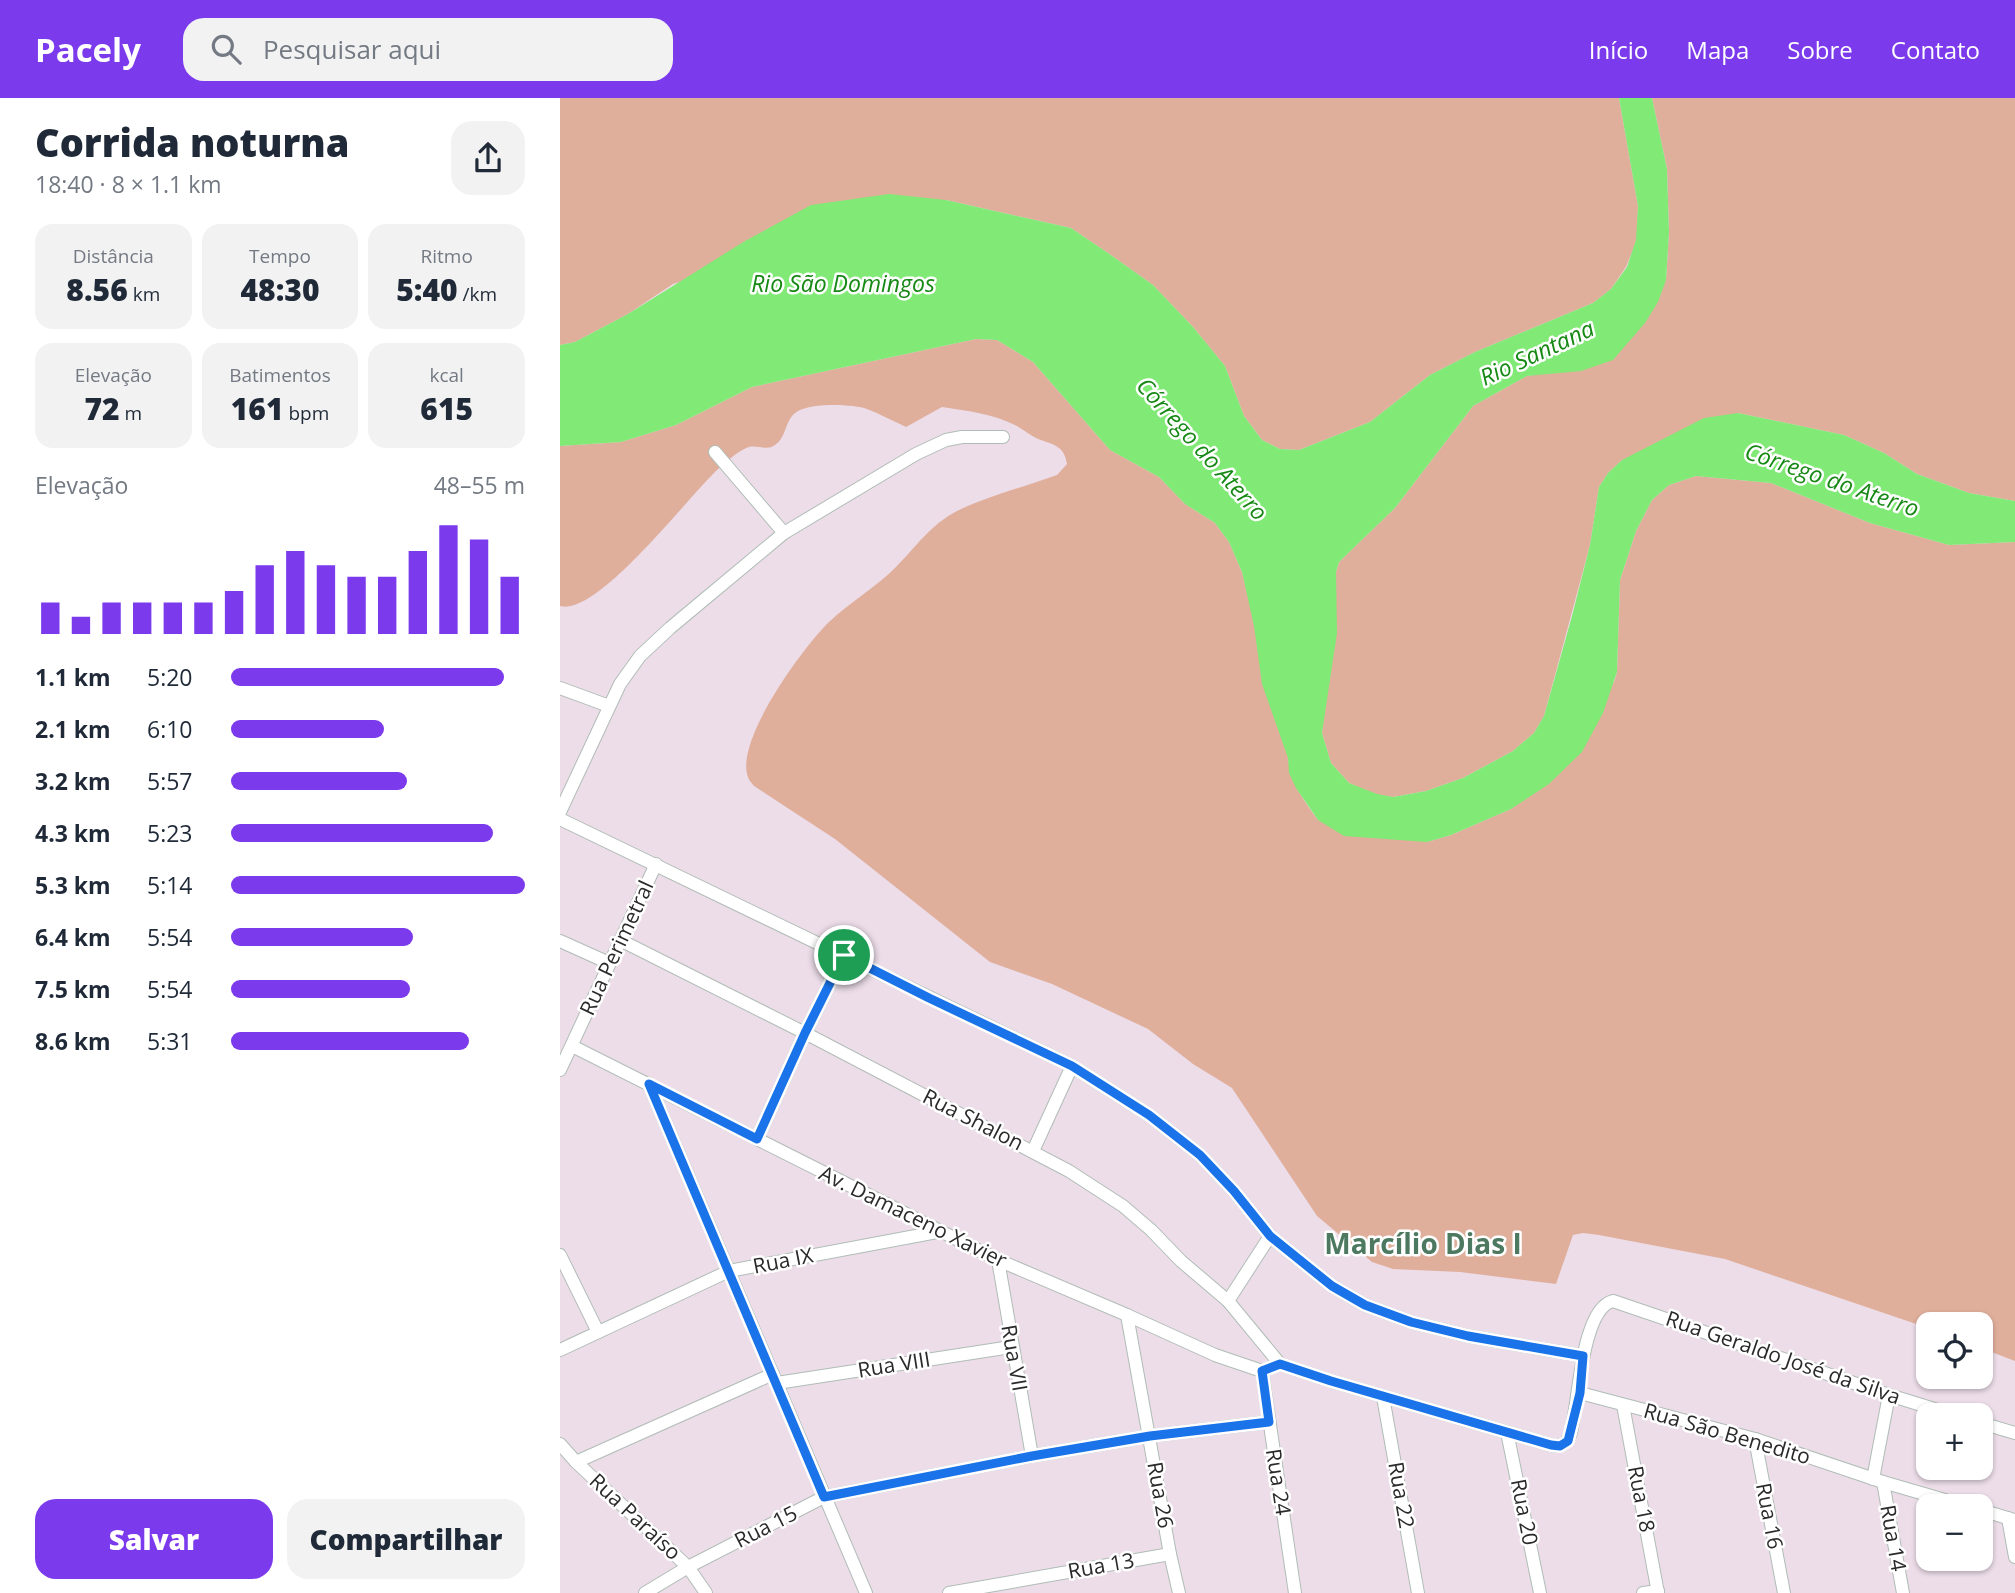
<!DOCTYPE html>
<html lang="pt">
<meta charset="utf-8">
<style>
body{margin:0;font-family:"Open Sans",sans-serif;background:#f2f2f3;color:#1f2937;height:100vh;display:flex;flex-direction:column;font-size:26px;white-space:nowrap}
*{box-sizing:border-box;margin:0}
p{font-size:23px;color:#747a83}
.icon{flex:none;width:38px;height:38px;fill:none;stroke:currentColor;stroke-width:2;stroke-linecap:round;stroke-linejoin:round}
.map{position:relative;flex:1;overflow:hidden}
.details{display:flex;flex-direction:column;background:#fff;width:560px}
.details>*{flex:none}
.tools{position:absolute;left:1356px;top:1214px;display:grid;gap:14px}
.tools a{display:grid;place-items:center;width:77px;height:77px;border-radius:14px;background:#fff;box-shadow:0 2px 5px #0004;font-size:35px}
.pin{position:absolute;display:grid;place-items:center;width:60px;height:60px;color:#fff;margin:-30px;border:4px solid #fff;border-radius:50%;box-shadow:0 2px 7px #0007}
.round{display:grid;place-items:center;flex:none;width:74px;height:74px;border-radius:21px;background:#f2f2f3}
.overview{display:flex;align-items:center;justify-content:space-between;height:119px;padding:0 35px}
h1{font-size:38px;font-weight:800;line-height:52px}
.figures{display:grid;grid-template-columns:repeat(3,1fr);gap:10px;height:119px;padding:7px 35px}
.figures div{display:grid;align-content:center;border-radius:18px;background:#f2f2f3;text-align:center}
.figures b{font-size:30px;font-weight:800}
.figures small{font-size:19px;font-weight:400}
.figures p{font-size:19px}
.chart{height:196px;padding:14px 35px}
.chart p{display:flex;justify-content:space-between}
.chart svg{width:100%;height:126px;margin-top:7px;stroke:#7c3aed;stroke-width:6}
.button{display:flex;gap:14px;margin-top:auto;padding:14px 35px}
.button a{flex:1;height:80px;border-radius:21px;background:#7c3aed;color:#fff;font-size:28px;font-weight:800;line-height:80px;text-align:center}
.button a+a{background:#f2f2f3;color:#1f2937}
ul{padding:0 35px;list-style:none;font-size:23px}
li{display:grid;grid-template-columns:112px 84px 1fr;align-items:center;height:52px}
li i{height:18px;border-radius:9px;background:#7c3aed}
header{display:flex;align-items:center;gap:42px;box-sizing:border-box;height:98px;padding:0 35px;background:#7c3aed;color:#fff}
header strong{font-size:33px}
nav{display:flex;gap:38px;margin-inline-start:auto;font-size:24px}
.search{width:490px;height:63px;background:#f2f2f3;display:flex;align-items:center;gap:18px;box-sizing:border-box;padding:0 24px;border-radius:21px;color:#747a83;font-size:26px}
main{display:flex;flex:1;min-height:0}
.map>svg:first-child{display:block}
.green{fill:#e0af9c}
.water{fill:#81e975}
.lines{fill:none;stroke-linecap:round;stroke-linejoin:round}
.minor-casing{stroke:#b0bdb6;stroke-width:14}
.minor{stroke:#fff;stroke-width:12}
.route-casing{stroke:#fff;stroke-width:14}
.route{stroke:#1a73e8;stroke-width:9}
.labels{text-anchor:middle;stroke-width:5;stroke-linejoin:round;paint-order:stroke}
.street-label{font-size:21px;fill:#2a2a2a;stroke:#fff}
.water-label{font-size:23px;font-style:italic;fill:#168814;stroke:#fff}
.district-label{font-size:28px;font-weight:bold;fill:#4d7961;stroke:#fff}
</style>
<header>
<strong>Pacely</strong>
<div class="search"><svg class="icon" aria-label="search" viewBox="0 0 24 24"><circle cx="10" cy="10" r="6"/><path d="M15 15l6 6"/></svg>Pesquisar aqui</div>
<nav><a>Início</a><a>Mapa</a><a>Sobre</a><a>Contato</a></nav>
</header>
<main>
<section class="details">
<div class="overview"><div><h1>Corrida noturna</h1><p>18:40 · 8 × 1.1 km</p></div><a class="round"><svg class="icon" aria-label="share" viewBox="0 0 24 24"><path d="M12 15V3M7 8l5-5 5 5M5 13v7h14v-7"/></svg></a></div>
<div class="figures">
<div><p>Distância</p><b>8.56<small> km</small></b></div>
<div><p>Tempo</p><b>48:30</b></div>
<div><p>Ritmo</p><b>5:40<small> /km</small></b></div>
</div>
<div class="figures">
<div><p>Elevação</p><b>72<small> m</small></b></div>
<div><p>Batimentos</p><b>161<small> bpm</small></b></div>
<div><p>kcal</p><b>615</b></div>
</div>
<div class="chart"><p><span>Elevação</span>48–55 m</p>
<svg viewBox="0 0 160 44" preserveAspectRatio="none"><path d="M5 44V33M15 44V38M25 44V33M35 44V33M45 44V33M55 44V33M65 44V29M75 44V20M85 44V15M95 44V20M105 44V24M115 44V24M125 44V15M135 44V6M145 44V11M155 44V24"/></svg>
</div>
<ul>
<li><b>1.1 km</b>5:20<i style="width:93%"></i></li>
<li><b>2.1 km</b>6:10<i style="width:52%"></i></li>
<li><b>3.2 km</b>5:57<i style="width:60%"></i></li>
<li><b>4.3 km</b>5:23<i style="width:89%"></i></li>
<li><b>5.3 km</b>5:14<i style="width:100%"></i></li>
<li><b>6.4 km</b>5:54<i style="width:62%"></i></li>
<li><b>7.5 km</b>5:54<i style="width:61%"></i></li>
<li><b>8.6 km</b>5:31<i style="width:81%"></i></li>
</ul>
<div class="button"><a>Salvar</a><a>Compartilhar</a></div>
</section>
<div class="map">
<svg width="1455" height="1495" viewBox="0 0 1455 1495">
<rect width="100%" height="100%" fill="#ecdde9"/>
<g class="green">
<polygon points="0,0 1059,0 1078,108 1077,142 1066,169 1051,191 1033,205 915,254 870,277 810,324 739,352 720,351 702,342 684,318 665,268 633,229 593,187 548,155 511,130 386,102 113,186 68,216 15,244 0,247"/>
<polygon points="1092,0 1455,0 1455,403 1409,395 1357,376 1324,355 1284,337 1178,315 1075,357 1062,362 1048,375 1039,389 1030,447 984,618 974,635 953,653 903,680 866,693 833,699 817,697 789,685 771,665 762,635 776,474 779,464 835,410 913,308 967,278 985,275 1106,182 1109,134 1107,71"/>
<path d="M416,241L437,242L473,264L550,352L599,379L625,406L655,425L669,444L682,474L728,660C730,684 744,703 758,722L867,744L891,737L951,711L1054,584L1057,574L1060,482L1076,433L1092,402L1109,387L1136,378L1211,385L1310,425L1389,447L1455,444V1263L1421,1250V1227H1368V1230L1165,1161L1039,1137L1023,1135L1013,1137L996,1186L900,1174L833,1171L812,1164L757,1118L672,990L633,966L588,931L492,886L430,864L275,741L194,688C192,685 189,683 188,679C174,643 244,548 269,524C290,504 315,490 335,470C356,449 370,427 397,413C425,399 467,388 497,377L507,366C504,346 492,347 476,340C470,337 464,332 457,328C434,316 408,313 382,309L346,329C333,323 320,316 307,311C292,306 246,304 234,316C225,324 226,340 215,347C207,353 198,347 189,349C182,351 172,359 167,363C135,388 40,519 0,508V348L61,344L116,327L192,289Z"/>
</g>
<polygon class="water" points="1059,0 1092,0 1107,71 1109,134 1106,182 1098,204 1085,225 1053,262 1021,273 967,278 913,308 835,410 779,464 776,474 777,535 762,635 771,665 789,685 817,696 833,699 866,693 903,680 953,653 974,635 984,618 1012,518 1030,447 1039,389 1048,375 1062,362 1144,320 1178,315 1284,337 1324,355 1357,376 1409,395 1455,403 1455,444 1389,447 1310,425 1211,385 1136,378 1109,387 1092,402 1076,433 1060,482 1057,574 1043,615 1022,654 989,686 951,711 891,737 867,744 784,738 758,722 736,690 729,675 728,660 702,586 694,528 682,474 669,444 655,425 625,406 599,379 550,352 473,264 437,242 416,241 192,289 116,327 61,344 0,348 0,247 15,244 68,216 185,143 251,107 329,96 386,102 511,130 548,155 593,187 633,229 665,268 684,318 702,342 720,351 739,352 810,324 870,277 915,254 1033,205 1051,191 1067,169 1076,142 1078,108"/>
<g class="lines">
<defs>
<g id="minor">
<polyline points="155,354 224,435"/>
<polyline points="0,590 49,608"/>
<polyline points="0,714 60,586 80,558 110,530 224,435 356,356 386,342 402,339 443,339"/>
<polyline points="0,721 512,968 589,1017 640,1057 674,1093 710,1138 772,1188 805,1207 851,1224 908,1238 1023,1258"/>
<polyline points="60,842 245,935 509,1073 563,1108 591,1132 621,1163 668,1203 720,1266"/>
<polyline points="0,843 49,865"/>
<polyline points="12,948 438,1162 567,1217 655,1257 702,1273"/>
<polyline points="0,972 96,766"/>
<polyline points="89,986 306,1495"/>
<polyline points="197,1041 245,935 284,857"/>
<polyline points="473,1053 512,968"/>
<polyline points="0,1157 38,1234"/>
<polyline points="438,1162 472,1358"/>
<polyline points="668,1203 710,1138"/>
<polyline points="567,1217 610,1456 619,1495"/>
<polyline points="0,1252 169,1173 377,1134"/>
<path d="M720,1266L771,1283L991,1347C997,1348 1002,1348 1006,1344C1011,1339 1012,1330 1013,1323C1019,1296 1023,1210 1053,1203L1329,1297L1397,1318"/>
<polyline points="702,1273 735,1495"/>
<polyline points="217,1285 451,1249"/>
<polyline points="1020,1295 1195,1341 1323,1384 1409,1409"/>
<polyline points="823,1299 858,1495"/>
<polyline points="1063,1307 1098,1495"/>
<polyline points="1421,1325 1455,1335"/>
<polyline points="947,1334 980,1495"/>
<polyline points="1195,1341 1224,1495"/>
<polyline points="0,1346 16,1364 128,1469 146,1495"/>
<polyline points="16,1364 213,1276"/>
<polyline points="1313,1381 1329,1297"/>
<polyline points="1323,1384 1343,1495"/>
<polyline points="1421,1412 1454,1422"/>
<polyline points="1448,1420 1455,1459"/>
<polyline points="85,1495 128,1469 264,1399 472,1358 590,1338 709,1324"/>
<polyline points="389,1495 610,1456"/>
<polyline points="1083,1495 1098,1493"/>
</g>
</defs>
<use href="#minor" class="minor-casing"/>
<use href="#minor" class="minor"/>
</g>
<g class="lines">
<defs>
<polygon id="route" points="284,857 369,900 512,968 589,1017 640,1057 674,1093 710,1138 772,1188 805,1207 851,1224 908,1238 1023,1258 1020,1295 1008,1343 1000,1348 991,1347 771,1283 720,1266 702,1273 709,1324 590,1338 472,1358 264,1399 89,986 197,1041 245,935"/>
</defs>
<use href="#route" class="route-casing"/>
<use href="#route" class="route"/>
</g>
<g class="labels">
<g class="street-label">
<text transform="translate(57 850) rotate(-65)" y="7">Rua Perimetral</text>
<text transform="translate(413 1022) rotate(27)" y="7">Rua Shalon</text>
<text transform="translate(353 1119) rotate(26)" y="7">Av. Damaceno Xavier</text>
<text transform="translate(223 1163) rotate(-11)" y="7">Rua IX</text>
<text transform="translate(454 1260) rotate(80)" y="7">Rua VII</text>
<text transform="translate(1223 1260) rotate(19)" y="7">Rua Geraldo José da Silva</text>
<text transform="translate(334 1267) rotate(-9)" y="7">Rua VIII</text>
<text transform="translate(1167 1336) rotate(16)" y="7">Rua São Benedito</text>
<text transform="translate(718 1384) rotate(81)" y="7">Rua 24</text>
<text transform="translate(600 1397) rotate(80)" y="7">Rua 26</text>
<text transform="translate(841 1397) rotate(80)" y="7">Rua 22</text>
<text transform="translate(1081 1401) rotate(79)" y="7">Rua 18</text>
<text transform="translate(964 1414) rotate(79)" y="7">Rua 20</text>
<text transform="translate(1209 1418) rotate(79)" y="7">Rua 16</text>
<text transform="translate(75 1419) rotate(43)" y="7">Rua Paraíso</text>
<text transform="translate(206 1429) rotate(-27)" y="7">Rua 15</text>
<text transform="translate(1333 1440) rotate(80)" y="7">Rua 14</text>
<text transform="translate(541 1468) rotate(-10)" y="7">Rua 13</text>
</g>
<g class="water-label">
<text x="283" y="194">Rio São Domingos</text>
<text transform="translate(977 255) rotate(-25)" y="8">Rio Santana</text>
<text transform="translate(642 351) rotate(48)" y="8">Córrego do Aterro</text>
<text transform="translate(1272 382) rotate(19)" y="8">Córrego do Aterro</text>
</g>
<g class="district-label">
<text x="863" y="1156">Marcílio Dias I</text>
</g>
</g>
</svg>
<div class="tools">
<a><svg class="icon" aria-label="locate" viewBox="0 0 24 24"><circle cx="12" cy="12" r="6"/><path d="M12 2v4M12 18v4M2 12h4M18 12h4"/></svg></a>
<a>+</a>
<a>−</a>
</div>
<div class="pin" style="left:284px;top:857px;background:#1e9e55"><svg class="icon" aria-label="arrive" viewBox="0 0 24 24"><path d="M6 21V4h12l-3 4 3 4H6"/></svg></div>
</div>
</main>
